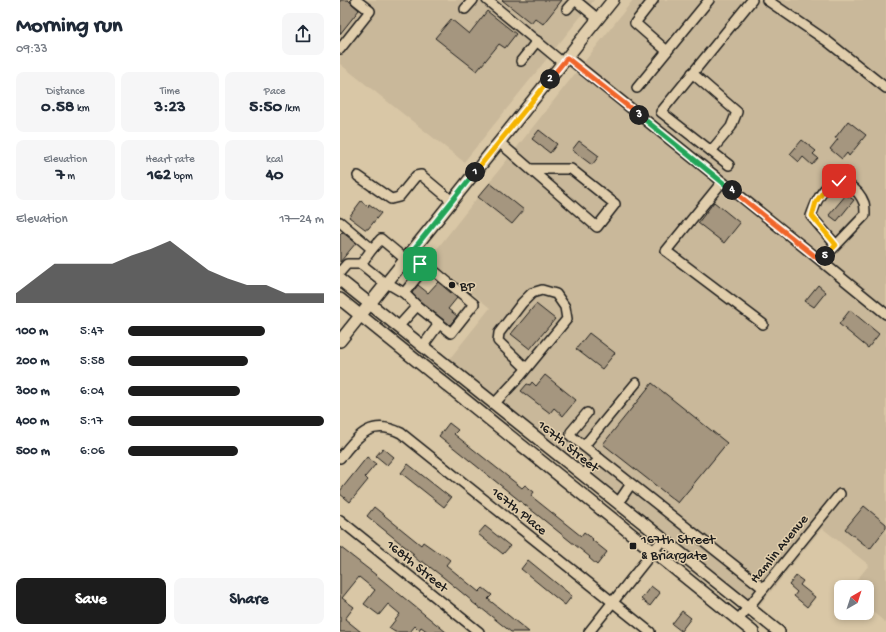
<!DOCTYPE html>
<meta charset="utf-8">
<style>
body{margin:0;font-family:"Gochi Hand",sans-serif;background:#f6f6f7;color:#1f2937;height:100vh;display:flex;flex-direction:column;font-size:15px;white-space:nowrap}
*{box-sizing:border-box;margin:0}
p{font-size:13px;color:#747a83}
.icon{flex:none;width:22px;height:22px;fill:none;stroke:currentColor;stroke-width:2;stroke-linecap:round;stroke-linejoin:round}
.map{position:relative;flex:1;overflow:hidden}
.panel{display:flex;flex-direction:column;background:#fff;width:340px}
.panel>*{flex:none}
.needle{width:26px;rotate:39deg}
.fabs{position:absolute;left:494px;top:580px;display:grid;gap:8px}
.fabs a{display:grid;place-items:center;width:40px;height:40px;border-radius:8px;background:#fff;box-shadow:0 2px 6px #0003;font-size:20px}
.pin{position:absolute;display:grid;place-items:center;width:34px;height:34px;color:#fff;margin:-17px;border-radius:8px;box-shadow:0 2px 6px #0006}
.km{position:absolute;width:20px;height:20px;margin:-10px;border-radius:50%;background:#222;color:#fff;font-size:11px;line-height:20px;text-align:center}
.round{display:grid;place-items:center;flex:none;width:42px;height:42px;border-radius:8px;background:#f6f6f7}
.overview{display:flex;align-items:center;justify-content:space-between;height:68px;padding:0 16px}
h1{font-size:22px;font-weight:800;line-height:30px}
.stats{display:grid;grid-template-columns:repeat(3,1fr);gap:6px;height:68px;padding:4px 16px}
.stats div{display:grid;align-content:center;border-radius:8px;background:#f6f6f7;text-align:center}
.stats b{font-size:17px;font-weight:800}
.stats small{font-size:11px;font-weight:400}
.stats p{font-size:11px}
.chart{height:112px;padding:8px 16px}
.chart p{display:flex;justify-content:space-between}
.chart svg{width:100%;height:72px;margin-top:4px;fill:#1c1c1c;opacity:.7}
.cta{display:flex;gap:8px;margin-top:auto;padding:8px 16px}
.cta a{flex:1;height:46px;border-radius:8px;background:#1c1c1c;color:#fff;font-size:16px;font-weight:800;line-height:46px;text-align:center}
.cta a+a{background:#f6f6f7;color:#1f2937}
ul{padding:0 16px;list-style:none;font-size:13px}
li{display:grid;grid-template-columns:64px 48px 1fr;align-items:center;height:30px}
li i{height:10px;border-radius:5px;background:#1c1c1c}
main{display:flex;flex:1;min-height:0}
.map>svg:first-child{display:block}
.built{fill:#c9b89a}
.building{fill:#a5967f;stroke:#1c1c1c}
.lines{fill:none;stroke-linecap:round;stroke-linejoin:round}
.minor-casing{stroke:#1c1c1c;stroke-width:12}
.major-casing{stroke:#1c1c1c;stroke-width:14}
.minor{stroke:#e1ceac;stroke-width:9}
.major{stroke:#e1ceac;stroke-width:11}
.split-1-casing{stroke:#fff;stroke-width:8}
.split-2-casing{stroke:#fff;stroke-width:8}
.split-3-casing{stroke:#fff;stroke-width:8}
.split-4-casing{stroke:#fff;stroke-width:8}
.split-5-casing{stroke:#fff;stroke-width:8}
.split-6-casing{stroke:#fff;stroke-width:8}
.split-1{stroke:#22a559;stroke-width:5}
.split-2{stroke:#f5b400;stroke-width:5}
.split-3{stroke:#f0652b;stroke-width:5}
.split-4{stroke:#22a559;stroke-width:5}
.split-5{stroke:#f0652b;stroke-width:5}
.split-6{stroke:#f5b400;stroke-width:5}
.poi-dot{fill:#1c1c1c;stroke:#e1ceac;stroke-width:1.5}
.labels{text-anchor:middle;stroke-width:3;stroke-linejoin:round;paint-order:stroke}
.poi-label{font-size:14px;fill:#1c1c1c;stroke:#e1ceac;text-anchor:start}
.street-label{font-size:14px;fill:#1c1c1c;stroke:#e1ceac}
</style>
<main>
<section class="panel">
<div class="overview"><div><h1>Morning run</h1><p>09:33</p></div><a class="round"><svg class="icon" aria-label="share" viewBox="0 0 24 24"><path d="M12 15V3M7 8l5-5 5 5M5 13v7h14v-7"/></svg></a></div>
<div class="stats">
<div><p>Distance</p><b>0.58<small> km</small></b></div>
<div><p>Time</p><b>3:23</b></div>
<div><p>Pace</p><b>5:50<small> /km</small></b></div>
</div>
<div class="stats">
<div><p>Elevation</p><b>7<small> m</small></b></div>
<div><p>Heart rate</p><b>162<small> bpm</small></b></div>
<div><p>kcal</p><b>40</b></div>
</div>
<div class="chart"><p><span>Elevation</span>17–24 m</p>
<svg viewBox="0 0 160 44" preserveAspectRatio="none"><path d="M0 44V38L10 29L20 20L30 20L40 20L50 20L60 15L70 11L80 6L90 15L100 24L110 29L120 33L130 33L140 38L150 38L160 38V44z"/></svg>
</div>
<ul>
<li><b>100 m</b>5:47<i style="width:70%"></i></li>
<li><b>200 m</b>5:58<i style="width:61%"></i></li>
<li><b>300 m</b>6:04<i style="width:57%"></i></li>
<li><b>400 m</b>5:17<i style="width:100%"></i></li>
<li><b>500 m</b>6:06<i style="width:56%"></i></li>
</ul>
<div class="cta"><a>Save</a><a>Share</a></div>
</section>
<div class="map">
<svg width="546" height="632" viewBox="0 0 546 632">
<rect width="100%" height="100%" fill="#d9c7a6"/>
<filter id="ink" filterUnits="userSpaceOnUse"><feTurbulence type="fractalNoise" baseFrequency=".025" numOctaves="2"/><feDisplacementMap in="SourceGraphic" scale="8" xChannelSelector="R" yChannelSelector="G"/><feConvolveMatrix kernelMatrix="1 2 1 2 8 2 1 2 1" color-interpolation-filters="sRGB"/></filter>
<g filter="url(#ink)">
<g class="built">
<polygon points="0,0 254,0 124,162 0,64"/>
<polygon points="293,0 546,0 546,623 527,607 527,587 511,587 529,565 482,528 415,611 107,362 150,308 89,259"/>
</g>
<g class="building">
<polygon points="0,0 8,0 19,10 0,34"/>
<polygon points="162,0 222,0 203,24 195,18 191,23"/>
<polygon points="147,11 176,34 165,48 159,44 137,71 95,38 111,19 129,34"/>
<polygon points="508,121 526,135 509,156 507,153 502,159 490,149 498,139 495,138"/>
<polygon points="199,130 217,144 210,153 192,139"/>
<polygon points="462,140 476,151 473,154 478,158 472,165 463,157 459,162 450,154"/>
<polygon points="239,141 259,156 252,165 232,150"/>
<polygon points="150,183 184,210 172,224 138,197"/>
<polygon points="506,195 514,200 497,221 489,215"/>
<polygon points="21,201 28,207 29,204 41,213 28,229 25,229 9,217"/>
<polygon points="374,202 400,223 384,243 358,223"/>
<polygon points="2,232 16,243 0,262 0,234"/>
<polygon points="98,282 117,298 108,309 117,316 110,325 81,302 72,293 78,285 88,293"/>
<polygon points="478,285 486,292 474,307 465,301"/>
<polygon points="196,304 215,319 190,349 171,334"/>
<polygon points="510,310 539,334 528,348 499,324"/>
<polygon points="249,333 275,353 262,369 236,349"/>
<polygon points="205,375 236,400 223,416 214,408 210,413 181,391 187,384 190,385 192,382 196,386"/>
<polygon points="312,383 387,443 338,503 263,444"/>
<polygon points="109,423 118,430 114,434 182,488 185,485 194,492 191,496 241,536 244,532 253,539 252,540 267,552 257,565 249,558 250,557 99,436"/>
<polygon points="43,448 54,457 47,465 36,456"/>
<polygon points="27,457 36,464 25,477 28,480 10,502 0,494 0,491"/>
<polygon points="68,464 111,498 104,507 61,473"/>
<polygon points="524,506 546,524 546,528 530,549 505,529"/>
<polygon points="34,507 81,545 83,542 100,554 101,553 110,560 106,565 139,592 143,588 152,595 148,599 189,632 171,632 141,608 141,609 132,602 132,601 103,577 82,561 81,563 72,555 74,554 27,516"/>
<polygon points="145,526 170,546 163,554 138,534"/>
<polygon points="0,547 36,575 106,632 88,632 81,627 79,630 75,626 70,632 55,632 49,628 60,614 48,604 39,615 24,604 35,590 19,577 2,598 14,607 5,619 21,632 0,632"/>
<polygon points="188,560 232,596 225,605 181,569"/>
<polygon points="456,576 463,581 460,585 475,597 467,607 454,596 457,592 449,585"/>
<polygon points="311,586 320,593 310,606 301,599"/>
<polygon points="342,611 351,618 341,631 332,624"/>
</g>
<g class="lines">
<defs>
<g id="minor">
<polyline points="147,0 223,63"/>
<polyline points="235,0 258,19"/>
<polyline points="313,0 295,23 327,51"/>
<polyline points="427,0 487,41 546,88"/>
<polyline points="125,9 133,0"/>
<polyline points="227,9 235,0"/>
<polyline points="0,49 30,11 16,0"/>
<polyline points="227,57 481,261 546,314"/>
<polyline points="181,61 197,41"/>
<polyline points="352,73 397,112 391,127 371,151"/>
<polyline points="297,88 369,0"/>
<polyline points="159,142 257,227 275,204 231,169 190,169"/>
<polyline points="389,165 321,112 412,0"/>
<polyline points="18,176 51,199 59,197 76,176 81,175 112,201"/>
<polyline points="382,182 326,251 423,324"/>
<polyline points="0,222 32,249 41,239 65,259"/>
<polyline points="32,249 21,264 46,284"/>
<path d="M481,261L525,215C525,211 525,206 524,203C519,190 501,174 488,186C479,194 475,205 471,216L496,245"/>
<polyline points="0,272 7,264 21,264"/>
<polyline points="47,283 64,293 77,306 111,333 134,304 87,265 79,264 69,255"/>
<polyline points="64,293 87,265"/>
<polyline points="58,327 77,306"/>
<polyline points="82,347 99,324"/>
<polyline points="154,404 182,374 227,319 225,307 216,294 202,290 192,293 182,303 159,333 158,341 186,368"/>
<polyline points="247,413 231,432 231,436 423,588"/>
<polyline points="244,446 296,383"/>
<path d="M0,458C18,436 30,418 61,433L310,632"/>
<polyline points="243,475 260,459"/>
<polyline points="278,503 291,484"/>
<polyline points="0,520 139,632"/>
<polyline points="398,620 500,494"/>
<polyline points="249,632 323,539"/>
</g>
<g id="major">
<polyline points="0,280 439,632"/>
<polyline points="0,299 413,632"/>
<polyline points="0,341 273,0"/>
</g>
</defs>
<use href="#minor" class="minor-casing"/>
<use href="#major" class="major-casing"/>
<use href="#minor" class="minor"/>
<use href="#major" class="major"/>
</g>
</g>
<g class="lines" filter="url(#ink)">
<defs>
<polyline id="split-1" points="80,264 69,255 135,172"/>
<polyline id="split-2" points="135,172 210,79"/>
<polyline id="split-3" points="210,79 227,58 299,115"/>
<polyline id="split-4" points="299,115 392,190"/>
<polyline id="split-5" points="392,190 481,261 485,256"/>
<polyline id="split-6" points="485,256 496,245 472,216 476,202 488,185 499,181"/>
</defs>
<use href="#split-1" class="split-1-casing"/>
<use href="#split-2" class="split-2-casing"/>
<use href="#split-3" class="split-3-casing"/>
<use href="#split-4" class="split-4-casing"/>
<use href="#split-5" class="split-5-casing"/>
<use href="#split-6" class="split-6-casing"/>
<use href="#split-1" class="split-1"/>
<use href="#split-2" class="split-2"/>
<use href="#split-3" class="split-3"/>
<use href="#split-4" class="split-4"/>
<use href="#split-5" class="split-5"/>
<use href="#split-6" class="split-6"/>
</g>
<g class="poi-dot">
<circle cx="112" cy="285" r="4"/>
<rect x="289" y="542" width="8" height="8" rx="2"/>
</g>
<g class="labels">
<g class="poi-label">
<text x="120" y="290">BP</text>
<text x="301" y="543">167th Street<tspan x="301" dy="16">&amp; Briargate</tspan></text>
</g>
<g class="street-label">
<text transform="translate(229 445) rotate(39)" y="5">167th Street</text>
<text transform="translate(180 510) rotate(39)" y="5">167th Place</text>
<text transform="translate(438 548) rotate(-51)" y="5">Hamlin Avenue</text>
<text transform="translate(78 565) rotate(39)" y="5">168th Street</text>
</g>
</g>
</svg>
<div class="fabs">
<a><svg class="needle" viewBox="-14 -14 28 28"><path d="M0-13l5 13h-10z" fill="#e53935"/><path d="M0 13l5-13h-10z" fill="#747a83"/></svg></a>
</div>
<div class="pin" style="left:80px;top:264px;background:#1e9e55"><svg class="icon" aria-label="arrive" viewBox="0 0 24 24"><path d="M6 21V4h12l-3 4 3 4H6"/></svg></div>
<div class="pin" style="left:499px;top:181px;background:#d93025"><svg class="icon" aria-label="check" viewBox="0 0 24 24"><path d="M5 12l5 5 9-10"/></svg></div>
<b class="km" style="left:135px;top:172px">1</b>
<b class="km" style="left:210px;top:79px">2</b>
<b class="km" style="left:299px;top:115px">3</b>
<b class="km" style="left:392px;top:190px">4</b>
<b class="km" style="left:485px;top:256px">5</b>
</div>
</main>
